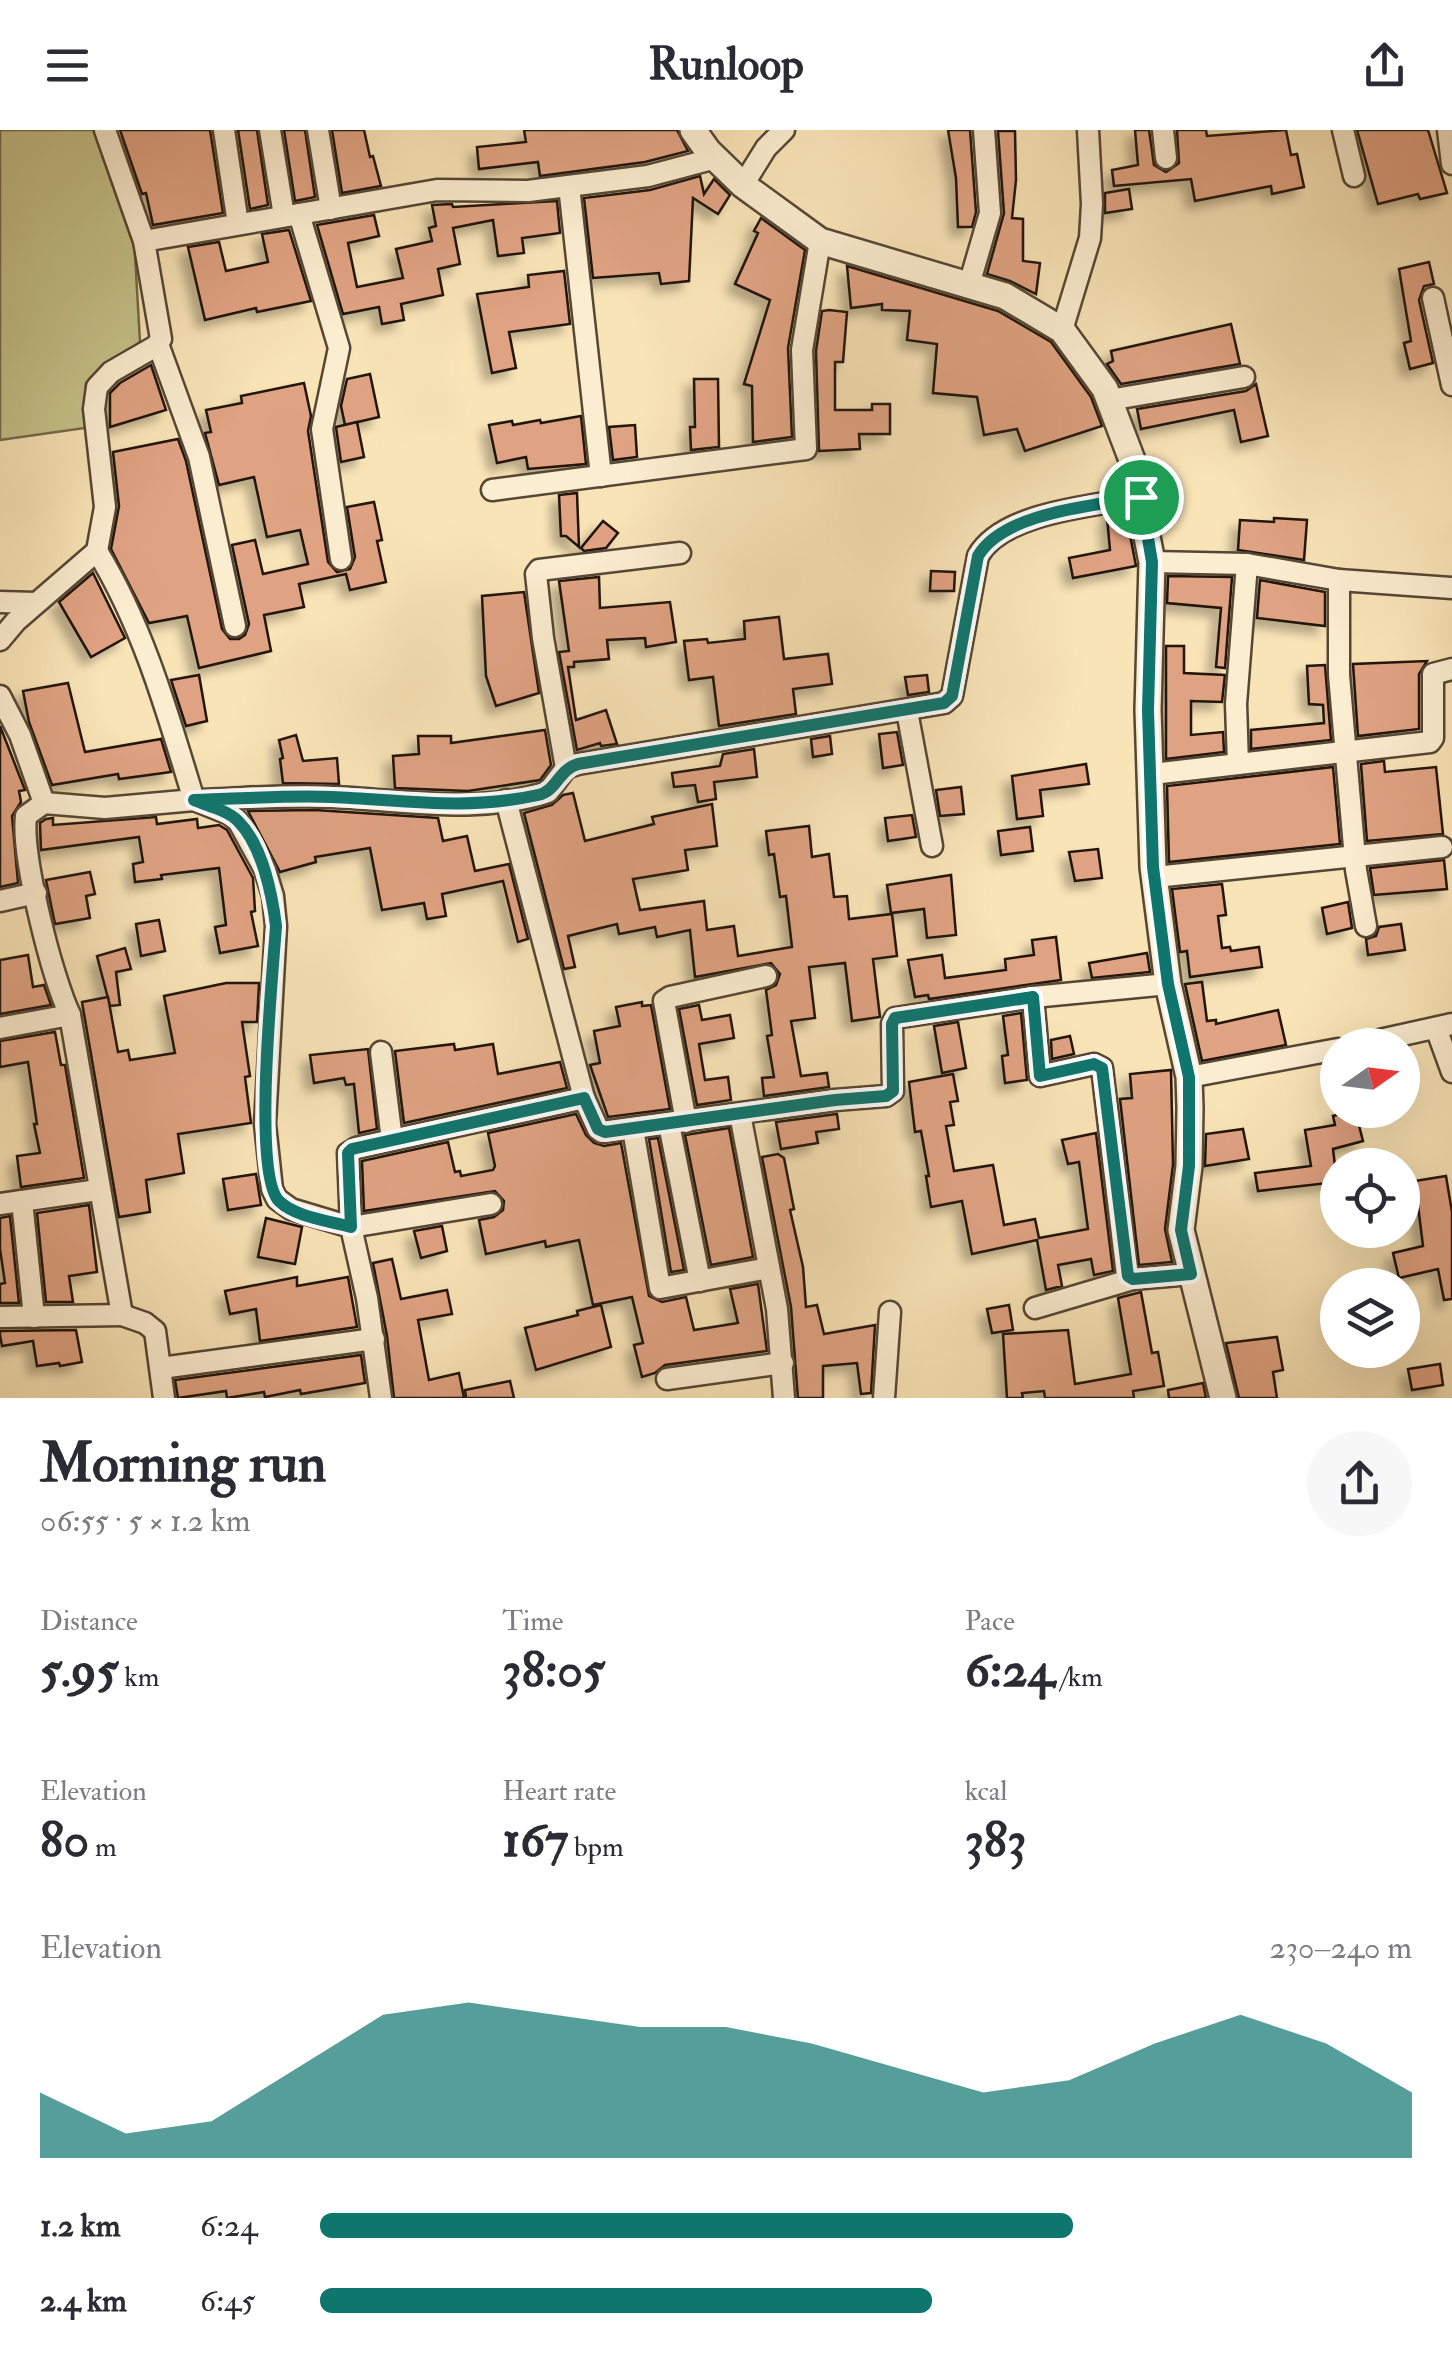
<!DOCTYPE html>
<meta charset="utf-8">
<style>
body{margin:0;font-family:"IM FELL Double Pica",serif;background:#f7f7f7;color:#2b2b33;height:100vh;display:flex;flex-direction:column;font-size:38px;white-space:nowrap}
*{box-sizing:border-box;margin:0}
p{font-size:32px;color:#7c7c81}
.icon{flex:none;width:55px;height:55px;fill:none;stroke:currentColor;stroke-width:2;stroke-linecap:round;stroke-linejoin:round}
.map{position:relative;height:1268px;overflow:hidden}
.sheet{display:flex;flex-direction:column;background:#fff;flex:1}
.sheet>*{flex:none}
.needle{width:65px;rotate:76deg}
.tools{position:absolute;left:1320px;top:898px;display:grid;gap:20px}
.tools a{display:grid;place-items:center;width:100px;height:100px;border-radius:50%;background:#fff;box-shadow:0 10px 40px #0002;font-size:50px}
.pin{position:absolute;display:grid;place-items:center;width:85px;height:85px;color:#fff;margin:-42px;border:5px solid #fff;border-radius:50%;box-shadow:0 2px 10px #0007}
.round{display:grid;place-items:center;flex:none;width:105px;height:105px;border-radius:52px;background:#f7f7f7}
.overview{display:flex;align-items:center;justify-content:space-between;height:170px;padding:0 40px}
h1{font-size:55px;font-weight:700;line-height:75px}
.metrics{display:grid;grid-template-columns:repeat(3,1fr);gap:15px;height:170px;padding:10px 40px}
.metrics div{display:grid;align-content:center}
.metrics b{font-size:50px;font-weight:700}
.metrics small{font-size:28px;font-weight:400}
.metrics p{font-size:28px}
.chart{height:280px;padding:20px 40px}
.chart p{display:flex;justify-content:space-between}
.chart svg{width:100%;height:180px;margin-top:10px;fill:#0f766e;opacity:.7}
ul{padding:0 40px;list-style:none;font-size:32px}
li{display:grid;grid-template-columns:160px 120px 1fr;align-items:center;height:75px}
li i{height:25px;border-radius:12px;background:#0f766e}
header{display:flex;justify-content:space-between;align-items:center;height:130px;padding:0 40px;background:#fff;font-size:45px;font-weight:700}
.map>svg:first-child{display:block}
.green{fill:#c5c289;stroke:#726a49;stroke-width:2.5}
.building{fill:#dfa282;stroke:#201309;stroke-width:2.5;filter:url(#shadow)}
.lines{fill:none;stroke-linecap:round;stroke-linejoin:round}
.minor-casing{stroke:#564734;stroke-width:25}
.tertiary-casing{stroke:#564734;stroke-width:30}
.minor{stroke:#fbedd0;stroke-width:20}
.tertiary{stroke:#fbedd0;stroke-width:25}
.route-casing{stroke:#fff;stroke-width:20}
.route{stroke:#0f766e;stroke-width:12}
</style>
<header><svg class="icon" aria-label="menu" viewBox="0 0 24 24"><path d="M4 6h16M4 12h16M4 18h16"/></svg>Runloop<svg class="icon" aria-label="share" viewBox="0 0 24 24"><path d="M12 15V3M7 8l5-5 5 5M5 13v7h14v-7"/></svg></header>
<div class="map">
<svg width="1452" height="1268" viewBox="0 0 1452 1268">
<defs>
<filter id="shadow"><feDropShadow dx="-8" dy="8" stdDeviation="5" flood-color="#0004"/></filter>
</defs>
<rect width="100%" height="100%" fill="#f9e4b7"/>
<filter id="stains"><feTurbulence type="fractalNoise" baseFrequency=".002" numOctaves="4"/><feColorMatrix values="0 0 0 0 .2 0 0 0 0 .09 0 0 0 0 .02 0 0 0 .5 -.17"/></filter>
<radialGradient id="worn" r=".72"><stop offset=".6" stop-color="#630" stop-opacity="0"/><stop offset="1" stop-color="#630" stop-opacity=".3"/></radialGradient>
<polygon class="green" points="0,0 95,0 133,90 140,212 86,253 85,298 0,310"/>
<g class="building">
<polygon points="120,0 210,0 223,83 153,95 146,63 142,64"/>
<polygon points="238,0 257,0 268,75 250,79"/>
<polygon points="284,0 305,0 315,67 295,71"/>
<polygon points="332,0 364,0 370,27 373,26 381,56 342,63"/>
<polygon points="524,0 677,0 688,21 645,32 540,46 538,32 479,39 477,17 526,12"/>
<polygon points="948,0 970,0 976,82 972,97 958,97 956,48"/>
<polygon points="1135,0 1149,0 1154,35 1166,42 1179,33 1177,0 1206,0 1207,6 1286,0 1291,25 1297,24 1304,57 1272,64 1271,56 1195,71 1191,49 1114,56 1112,40 1138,35"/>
<polygon points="1357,0 1428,0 1447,63 1420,69 1418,64 1378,74"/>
<polygon points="998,1 1015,1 1016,50 1012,88 1023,89 1023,131 1040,133 1036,164 1010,151 987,144 1004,83"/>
<polygon points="700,46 704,64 714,49 730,65 718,84 693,68 689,151 661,154 659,143 593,148 584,68 650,60"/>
<polygon points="1129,59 1132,79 1105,83 1105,63"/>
<polygon points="557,71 560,103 522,108 524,123 498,126 493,90 453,98 460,134 438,139 443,165 401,174 404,190 382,194 379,177 343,184 317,95 374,85 379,106 348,113 357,157 403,148 396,119 432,111 429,98 436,96 432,75 452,74 453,77"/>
<polygon points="761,88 805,120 788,218 792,307 753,312 752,256 744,254 770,170 735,154 758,103 754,101"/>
<polygon points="289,100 311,171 257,182 256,178 205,190 188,117 219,112 226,141 268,132 262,104"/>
<polygon points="1429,132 1434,154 1424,156 1419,170 1433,233 1410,239 1404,213 1411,211 1399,139"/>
<polygon points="847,136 998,181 1051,212 1091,267 1102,296 1025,321 1017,299 984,305 977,267 933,263 937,214 907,210 910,181 882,180 882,174 851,178"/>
<polygon points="564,141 570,194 509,202 516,238 492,243 477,164 529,157 528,145"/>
<polygon points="829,180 847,182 843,232 835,232 835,280 872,280 872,274 890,274 890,304 859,304 860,319 819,321 816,221 822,181"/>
<polygon points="1231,194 1240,234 1121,254 1107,234 1113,231 1111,221"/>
<polygon points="151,235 166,280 110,297 110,263 120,253"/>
<polygon points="370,244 379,287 345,295 341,276 347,249"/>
<polygon points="694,249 718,249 719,317 691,320 690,297 695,297"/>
<polygon points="304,253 311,286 308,301 328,432 337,442 350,439 355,427 347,377 374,372 382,410 377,411 386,452 350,460 346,444 299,454 304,477 264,485 271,521 199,538 187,486 149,493 111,419 119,376 113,322 178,309 186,331 222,499 230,509 239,509 245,505 249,494 232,415 255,410 263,444 308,434 300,400 267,407 254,347 219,355 205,303 211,302 206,280 242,273 241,266"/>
<polygon points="1256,254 1268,306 1241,312 1234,280 1141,299 1137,279 1246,261"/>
<polygon points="581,286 586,334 528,339 526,327 497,333 489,295 512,291 513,295 540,290 541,293"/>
<polygon points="357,292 364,327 341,332 336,297"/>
<polygon points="635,295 637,327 613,330 609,297"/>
<polygon points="577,363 579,417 566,406 561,406 559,365"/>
<polygon points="1126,384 1136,436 1073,448 1069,428 1110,420 1107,387"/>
<polygon points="1274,388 1307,390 1304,430 1238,420 1240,390 1274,392"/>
<polygon points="603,391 618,403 606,418 584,421 581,418"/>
<polygon points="931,441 955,442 954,461 930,461"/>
<polygon points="93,443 125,508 91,527 59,472"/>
<polygon points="1168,446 1232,447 1225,538 1216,537 1221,478 1167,473"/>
<polygon points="599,447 600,478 670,472 676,512 646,517 645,508 607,510 609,529 574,532 574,537 568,537 576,590 606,580 617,614 601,616 600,613 577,620 559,522 569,521 559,451"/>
<polygon points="1260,450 1325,462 1325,496 1257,488"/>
<polygon points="524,462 539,563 496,576 486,546 482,466"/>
<polygon points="779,487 784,529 828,524 832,554 793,559 796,584 719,596 713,547 689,550 684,511 707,509 708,513 745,509 744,491"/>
<polygon points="1166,516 1184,516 1184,543 1225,545 1222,572 1191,571 1191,605 1223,602 1224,622 1166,629"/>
<polygon points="1427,531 1419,544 1419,599 1358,606 1353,534"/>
<polygon points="1325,535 1331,610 1251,619 1251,600 1324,593 1323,575 1309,574 1307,536"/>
<polygon points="199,545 207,591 186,596 171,550"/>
<polygon points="927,545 929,562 908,565 905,547"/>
<polygon points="68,553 85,622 161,609 171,642 119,649 118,644 52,655 29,592 23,561"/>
<polygon points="0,596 25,660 19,661 21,672 12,686 18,753 0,757"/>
<polygon points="545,600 551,635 540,650 468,661 395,658 393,626 419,624 418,606 451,606 451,613"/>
<polygon points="897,602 903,635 883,638 879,604"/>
<polygon points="296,605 303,631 337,628 339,654 283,653 280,629 283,628 279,610"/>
<polygon points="830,606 832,624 813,627 811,609"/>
<polygon points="754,619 757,647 714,652 716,669 698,672 695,655 674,657 672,643 720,636 723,624"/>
<polygon points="1384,631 1385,642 1436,637 1443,704 1367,711 1361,634"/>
<polygon points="1086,634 1089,654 1040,660 1043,686 1017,689 1012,646"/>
<polygon points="1333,637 1340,714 1169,732 1167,656"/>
<polygon points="961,657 964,684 940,686 936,660"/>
<polygon points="573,663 585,711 654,694 652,687 712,674 717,716 685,720 688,740 633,749 640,780 704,771 707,800 734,796 738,826 792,817 786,766 780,767 774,724 769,725 766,701 809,696 812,727 829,724 834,767 847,766 849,789 892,784 897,826 873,829 880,887 852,891 845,833 809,837 815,888 791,891 801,946 827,943 829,957 764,966 762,948 774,947 767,906 772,905 766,860 776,855 780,844 771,833 695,847 690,800 657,807 655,797 619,804 617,794 568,806 575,837 564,839 524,683 552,675 563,665"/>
<polygon points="315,680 438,688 443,711 467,706 475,741 509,734 528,809 518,812 503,751 442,764 446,786 427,789 424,773 382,780 370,718 315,727 316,732 280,742 248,681"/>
<polygon points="912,685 916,707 888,711 885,688"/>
<polygon points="156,687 157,694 197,689 198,698 219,695 227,700 253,748 255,781 251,782 258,816 220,823 215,797 226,795 219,738 161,745 162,749 135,752 133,734 143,732 139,707 41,720 40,693 46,689 53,688 53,695"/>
<polygon points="1030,697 1033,721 1001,725 998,701"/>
<polygon points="1098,719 1102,748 1075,751 1069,722"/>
<polygon points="1444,730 1447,759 1374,765 1370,738"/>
<polygon points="90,742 95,764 86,766 90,788 55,794 46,750"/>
<polygon points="951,745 956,805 927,808 924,779 891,783 887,755"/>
<polygon points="1222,754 1226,785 1218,786 1222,818 1230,817 1231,821 1259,817 1262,837 1190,847 1187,821 1180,822 1172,759"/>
<polygon points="1348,772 1352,798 1327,804 1322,778"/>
<polygon points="159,790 165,821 141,826 136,794"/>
<polygon points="1401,794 1405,820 1368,825 1366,809 1376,806 1379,797"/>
<polygon points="1056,807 1061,850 929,869 928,865 915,867 908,830 942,825 945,848 1006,840 1005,829 1034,825 1032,810"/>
<polygon points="125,818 131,839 116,842 120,875 110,876 97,826"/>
<polygon points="1147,823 1150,842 1092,848 1089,833"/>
<polygon points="28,825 33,857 44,855 51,875 0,884 0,830"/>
<polygon points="1202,852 1207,891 1216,890 1216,894 1278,880 1286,915 1202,931 1185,854"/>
<polygon points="226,853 259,853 257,892 242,892 250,946 245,947 251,993 178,1004 184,1043 146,1050 150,1082 119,1087 82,872 108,867 118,922 128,920 130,930 175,923 164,866"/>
<polygon points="642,872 642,876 651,875 670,979 608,987 590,935 600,933 594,901 620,896 616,877"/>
<polygon points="699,875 702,890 730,885 734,908 699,914 705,950 728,947 731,970 697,975 679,879"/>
<polygon points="1021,883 1027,950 1005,953 1002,926 1008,925 1003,886"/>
<polygon points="958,892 966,938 942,943 934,896"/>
<polygon points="55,902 61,935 65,935 84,1048 21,1057 17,1026 40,1023 34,994 37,994 28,932 0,937 0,911"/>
<polygon points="1070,906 1074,924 1052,929 1051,910"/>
<polygon points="454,914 455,920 493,914 498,944 560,932 567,958 404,993 395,921"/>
<polygon points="368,919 377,999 359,1003 354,954 346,955 344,948 314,953 310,925"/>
<polygon points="1171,940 1173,1035 1165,1099 1172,1132 1139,1135 1120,969 1132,968 1130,944"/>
<polygon points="953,944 958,971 950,972 954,995 946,996 954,1041 993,1035 1004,1095 1035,1089 1039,1108 1088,1099 1079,1032 1068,1034 1062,1010 1096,1003 1113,1141 1094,1145 1091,1129 1058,1135 1062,1156 1046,1160 1037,1110 972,1124 962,1071 931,1077 926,1046 929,1046 921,1001 915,1002 909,952"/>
<polygon points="1355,980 1363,1011 1333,1019 1337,1052 1258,1061 1255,1043 1311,1036 1305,1000 1335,995 1333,986"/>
<polygon points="576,984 586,1005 594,1013 604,1016 621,1013 649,1166 662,1172 686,1167 694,1200 738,1193 730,1159 758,1154 767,1221 665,1235 655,1243 642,1247 634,1215 643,1213 632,1167 593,1175 579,1110 546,1117 545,1111 486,1124 479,1090 494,1087 503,1080 504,1071 495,1061 364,1081 362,1031 448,1012 455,1042 460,1041 461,1046 493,1040 495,1036 488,1003"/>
<polygon points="837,984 839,999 816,1002 818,1013 781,1019 776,992"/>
<polygon points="729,998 753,1127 711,1135 685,1005"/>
<polygon points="1243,999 1249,1029 1205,1036 1206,1004"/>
<polygon points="658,1008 684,1140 671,1142 649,1009"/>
<polygon points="778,1024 784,1028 794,1079 790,1080 803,1137 806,1177 817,1175 824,1204 875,1195 871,1263 861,1264 857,1233 823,1236 823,1268 798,1268 791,1177 762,1027"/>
<polygon points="256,1044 261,1075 228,1080 223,1049"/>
<polygon points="1446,1046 1452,1082 1452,1169 1444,1170 1438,1139 1399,1148 1393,1123 1423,1116 1415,1051"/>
<polygon points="89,1075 97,1142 69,1146 73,1172 46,1172 37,1083"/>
<polygon points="10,1086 19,1173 0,1173 0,1154 5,1153 0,1119 0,1088"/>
<polygon points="266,1088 302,1097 295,1134 258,1127"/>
<polygon points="442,1096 447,1121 421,1128 414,1101"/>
<polygon points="392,1129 401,1169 447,1160 452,1184 418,1190 429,1250 459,1243 464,1268 394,1268 387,1206 373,1133"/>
<polygon points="297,1147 297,1156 348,1147 357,1197 260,1211 256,1179 230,1184 225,1161"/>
<polygon points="1141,1162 1152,1223 1158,1222 1164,1256 1133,1261 1134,1268 1045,1268 1044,1261 1022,1263 1023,1268 1007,1268 1003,1204 1068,1200 1075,1254 1131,1244 1118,1168"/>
<polygon points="601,1175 611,1217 536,1240 525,1198 578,1185 577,1181"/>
<polygon points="1009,1175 1013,1200 992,1203 987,1179"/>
<polygon points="76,1200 82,1232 60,1236 59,1233 37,1236 33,1211 2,1216 0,1205 0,1201"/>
<polygon points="1277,1207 1283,1240 1273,1242 1277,1268 1239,1268 1226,1213"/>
<polygon points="361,1225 365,1253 301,1264 300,1260 265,1267 264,1262 227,1268 226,1261 178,1268 175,1250"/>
<polygon points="1440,1234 1443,1255 1412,1260 1408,1239"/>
<polygon points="510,1251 514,1268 466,1268 465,1260"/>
<polygon points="1203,1253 1206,1268 1169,1268 1168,1260"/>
</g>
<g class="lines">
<defs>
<g id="minor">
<polyline points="224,0 238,94"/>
<polyline points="270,0 284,86"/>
<polyline points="318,0 331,79"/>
<polyline points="1163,0 1166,28"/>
<polyline points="1343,0 1354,46"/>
<polyline points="1448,0 1452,34"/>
<polyline points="743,55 766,18 784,0"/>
<polyline points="569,56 601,346"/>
<polyline points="299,84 339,218 322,299 341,429"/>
<polyline points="144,111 437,60 528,61 648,46 716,28"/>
<polyline points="969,155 990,83 984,0"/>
<polyline points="1433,168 1452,255"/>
<polyline points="1062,200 1090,108 1092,74 1088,0"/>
<polyline points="158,214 199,327 235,496"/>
<polyline points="1109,270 1244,247"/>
<polyline points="492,360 806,319 802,220 820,111"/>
<polyline points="1152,432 1247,434 1339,450 1452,458"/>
<polyline points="1339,450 1339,545 1356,740 1366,796"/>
<polyline points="0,472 36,473"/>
<polyline points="0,510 16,491 97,421 105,377 94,279 97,257 111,242 156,216 161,209 144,111 105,0"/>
<polyline points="0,566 20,605 44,673"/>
<polyline points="907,581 932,716"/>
<polyline points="1238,634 1236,574 1247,434"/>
<polyline points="566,638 543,508 536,444 539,440 680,423"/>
<polyline points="1152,644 1430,612 1433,608 1433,544 1452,539"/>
<polyline points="506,670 584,968"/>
<polyline points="1155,747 1442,717"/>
<polyline points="0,771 36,763"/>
<polyline points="1033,867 1040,946 1094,934 1102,938 1127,1146 1133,1149 1191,1144"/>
<polyline points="0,898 70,885"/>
<polyline points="1436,898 1452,942"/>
<polyline points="1357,915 1452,894"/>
<polyline points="381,922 392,1010"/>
<polyline points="1189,947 1338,919"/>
<polyline points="740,984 777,1179 784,1268"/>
<polyline points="686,992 664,871 670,867 766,846"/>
<polyline points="669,994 700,1151"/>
<polyline points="633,999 660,1158 769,1138"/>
<polyline points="22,1071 34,1187"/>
<polyline points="0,1074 98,1060"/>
<polyline points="491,1074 351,1097 348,1023 356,1018 584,968 598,999 602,1002 835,970 886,966 893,961 892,894 895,888 1033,867 1168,854"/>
<polyline points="1035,1178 1133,1149"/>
<polyline points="122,1185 145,1193 155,1201 164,1268"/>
<path d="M0,1187L122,1185L70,885C52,847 21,726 26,686L44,673L105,678L194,670C168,585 144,498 97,421"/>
<polyline points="161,1238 374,1209"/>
<polyline points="667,1249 783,1233"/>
<path d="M381,1268L367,1168L351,1097L291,1079L277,1069L272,1059L265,994L276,796L273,766L265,740L238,691L229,684L194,670C240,669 287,664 333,667C405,670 478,685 548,662L566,638L578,634L944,573L952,566L978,426C1003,382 1094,376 1141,367"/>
<polyline points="884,1268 890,1182"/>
</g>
<polyline id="tertiary" points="693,0 708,21 743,55 820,111 1005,166 1062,200 1105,259 1132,330 1152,432 1148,580 1153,737 1168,854 1189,947 1190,978 1189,1036 1181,1100 1223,1268"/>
</defs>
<use href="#minor" class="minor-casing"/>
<use href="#tertiary" class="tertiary-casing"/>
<use href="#minor" class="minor"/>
<use href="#tertiary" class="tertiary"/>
</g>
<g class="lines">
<defs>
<path id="route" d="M1141,367L1152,432L1148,580L1153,737L1168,854L1189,947V1036L1181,1100L1191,1144L1133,1149L1128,1146L1102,938L1094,934L1040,946L1033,867L895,888L892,894L893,961L886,966L835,970L605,1002L598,999L584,968L352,1019L348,1023L351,1097C330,1091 295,1087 279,1071C252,1043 273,842 276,796C272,764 262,715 238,691C227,680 208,676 194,670C240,669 286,665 332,667C405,670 464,681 538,665C557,661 558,640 578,634L944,573L952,566L978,426C1004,382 1094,376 1141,367Z"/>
</defs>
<use href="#route" class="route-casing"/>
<use href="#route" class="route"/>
</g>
<rect width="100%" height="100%" filter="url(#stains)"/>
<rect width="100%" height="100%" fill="url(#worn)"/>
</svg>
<div class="tools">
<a><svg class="needle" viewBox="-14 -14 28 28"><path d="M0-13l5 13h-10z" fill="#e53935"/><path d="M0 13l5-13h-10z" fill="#7c7c81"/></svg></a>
<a><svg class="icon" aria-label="locate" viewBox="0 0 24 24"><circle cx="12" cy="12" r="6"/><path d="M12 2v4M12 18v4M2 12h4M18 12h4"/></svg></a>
<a><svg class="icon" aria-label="layers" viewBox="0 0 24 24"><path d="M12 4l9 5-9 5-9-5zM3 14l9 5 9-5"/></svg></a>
</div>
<div class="pin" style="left:1141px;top:367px;background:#1e9e55"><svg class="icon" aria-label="arrive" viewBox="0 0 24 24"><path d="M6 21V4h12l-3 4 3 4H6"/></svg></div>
</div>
<section class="sheet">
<div class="overview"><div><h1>Morning run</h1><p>06:55 · 5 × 1.2 km</p></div><a class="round"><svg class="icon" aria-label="share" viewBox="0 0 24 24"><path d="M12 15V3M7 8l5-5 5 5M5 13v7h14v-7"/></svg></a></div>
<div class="metrics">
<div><p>Distance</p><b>5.95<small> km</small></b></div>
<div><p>Time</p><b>38:05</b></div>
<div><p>Pace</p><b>6:24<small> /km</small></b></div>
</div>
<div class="metrics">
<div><p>Elevation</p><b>80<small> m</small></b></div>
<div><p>Heart rate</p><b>167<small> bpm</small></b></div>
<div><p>kcal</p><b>383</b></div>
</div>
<div class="chart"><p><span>Elevation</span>230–240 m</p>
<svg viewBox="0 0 160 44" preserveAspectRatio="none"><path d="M0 44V28L10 38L20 35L30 22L40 9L50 6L60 9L70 12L80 12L90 16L100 22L110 28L120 25L130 16L140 9L150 16L160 28V44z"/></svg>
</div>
<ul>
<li><b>1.2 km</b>6:24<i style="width:69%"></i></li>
<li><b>2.4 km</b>6:45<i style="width:56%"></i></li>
</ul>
</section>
